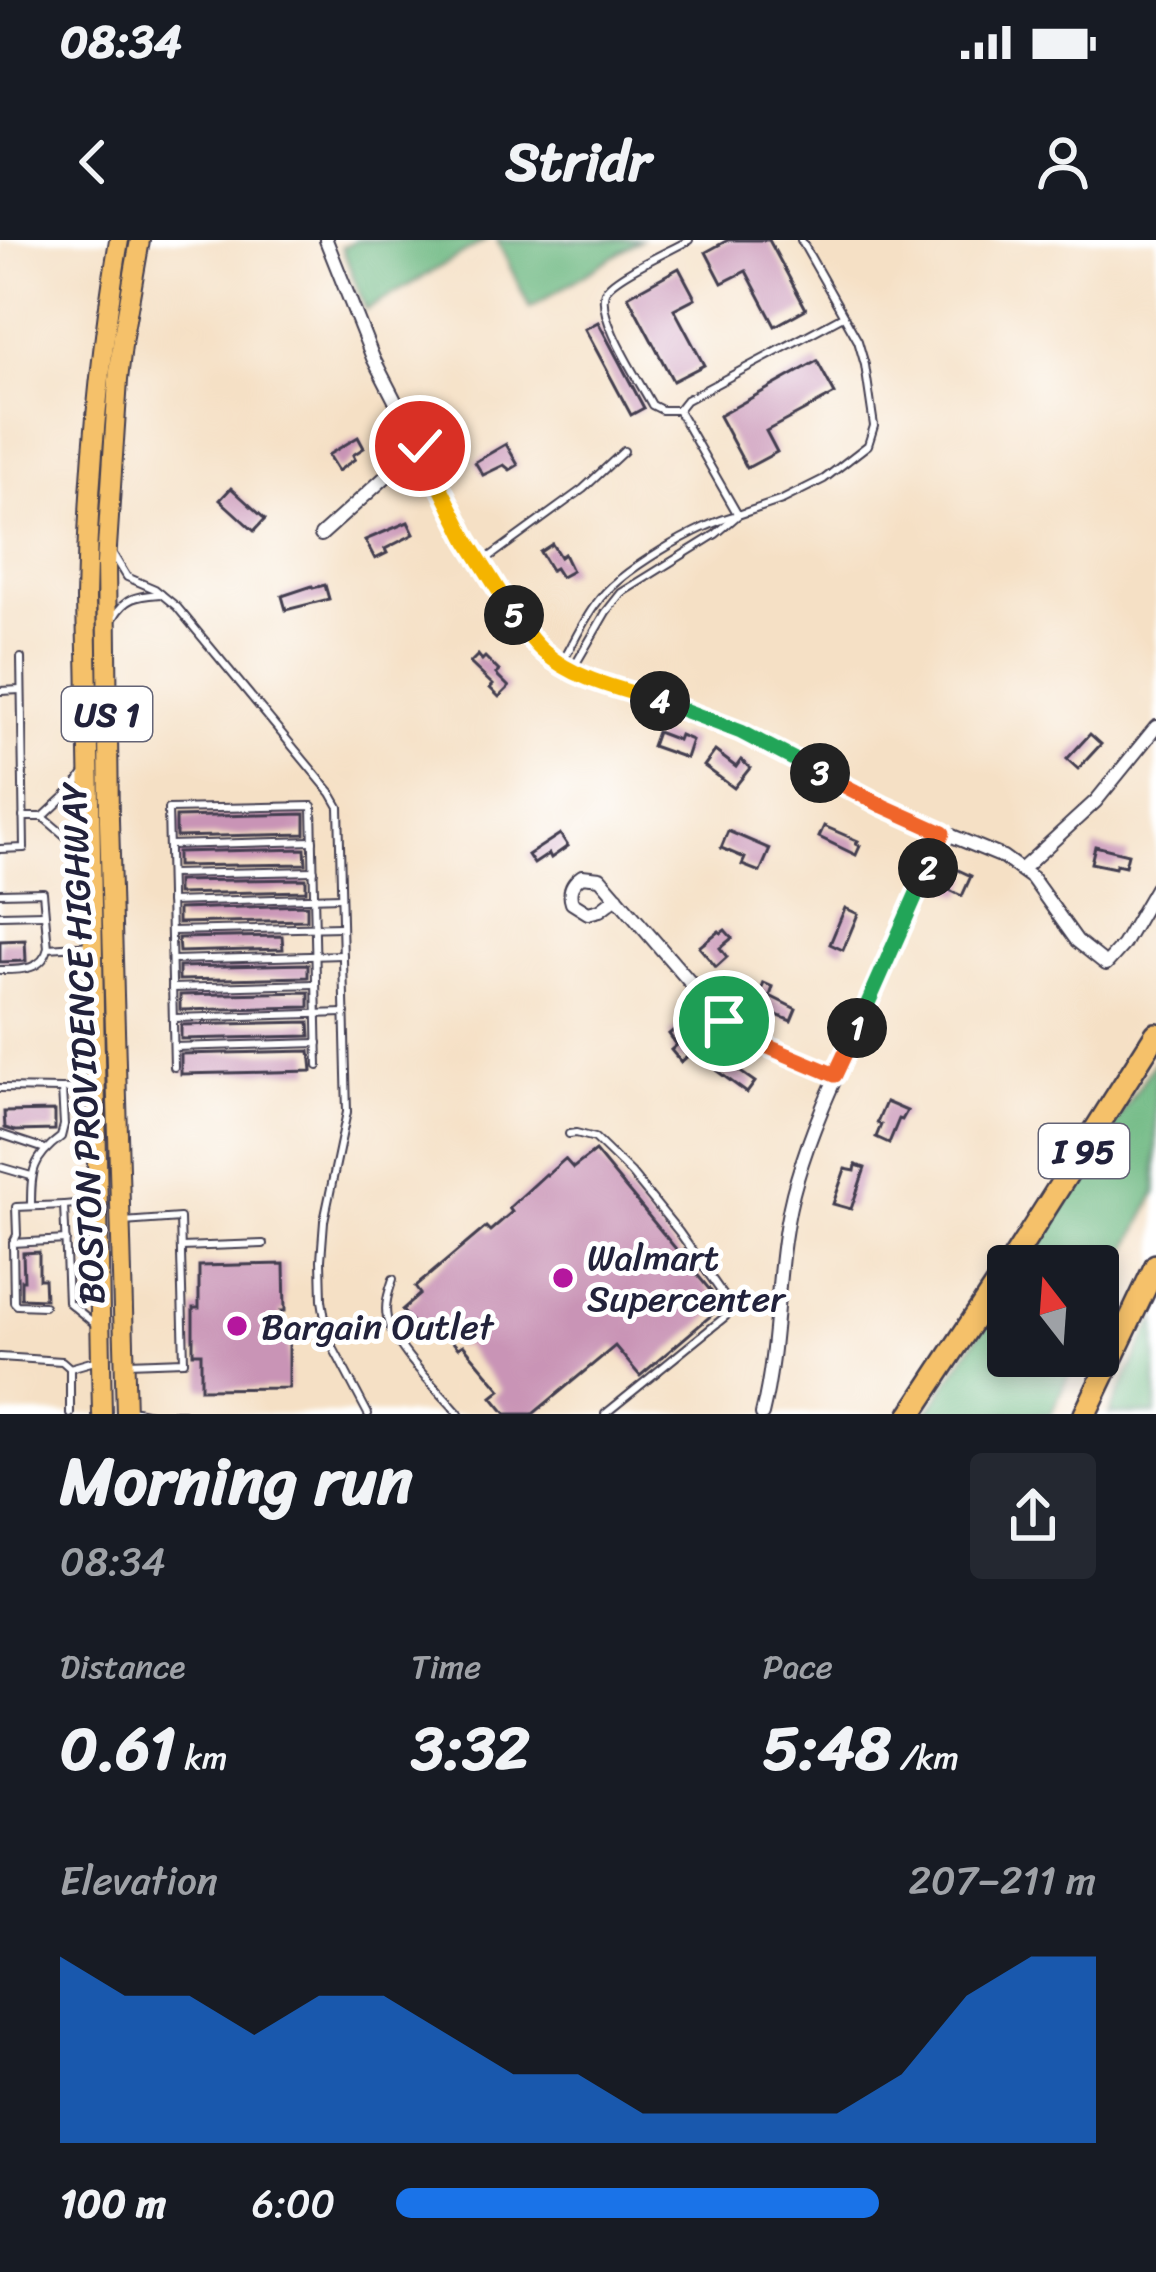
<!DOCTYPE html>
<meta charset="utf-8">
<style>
body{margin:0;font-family:Sriracha,sans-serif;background:#242831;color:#f1f3f6;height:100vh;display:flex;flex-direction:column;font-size:45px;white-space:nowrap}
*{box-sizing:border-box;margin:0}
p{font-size:39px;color:#9ea1a6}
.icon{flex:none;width:66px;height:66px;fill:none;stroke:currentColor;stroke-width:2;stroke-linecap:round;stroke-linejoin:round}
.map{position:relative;height:1174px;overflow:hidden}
.drawer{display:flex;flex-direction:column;background:#171b24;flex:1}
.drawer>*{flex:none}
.needle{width:78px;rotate:343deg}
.fabs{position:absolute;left:987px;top:1005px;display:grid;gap:24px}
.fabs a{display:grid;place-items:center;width:132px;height:132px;border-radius:12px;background:#171b24;box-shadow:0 6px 18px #0003;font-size:60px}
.pin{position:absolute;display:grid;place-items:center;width:102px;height:102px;color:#fff;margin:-51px;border:6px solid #fff;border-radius:50%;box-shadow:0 3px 12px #0007}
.km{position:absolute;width:60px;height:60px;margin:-30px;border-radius:50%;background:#222;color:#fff;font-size:33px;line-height:60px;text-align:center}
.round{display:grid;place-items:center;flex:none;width:126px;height:126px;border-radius:12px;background:#242831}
.overview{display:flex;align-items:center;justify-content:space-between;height:204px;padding:0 60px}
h1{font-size:66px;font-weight:800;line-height:90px}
.stats{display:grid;grid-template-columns:repeat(3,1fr);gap:18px;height:204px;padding:12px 60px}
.stats div{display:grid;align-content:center}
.stats b{font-size:60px;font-weight:800}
.stats small{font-size:33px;font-weight:400}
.stats p{font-size:33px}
.chart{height:336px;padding:24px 60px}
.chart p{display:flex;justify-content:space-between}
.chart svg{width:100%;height:216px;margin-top:12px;fill:#1a73e8;opacity:.7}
ul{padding:0 60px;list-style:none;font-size:39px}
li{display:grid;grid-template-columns:192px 144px 1fr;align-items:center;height:90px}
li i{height:30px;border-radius:15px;background:#1a73e8}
.status{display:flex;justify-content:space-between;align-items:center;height:84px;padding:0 60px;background:#171b24;direction:ltr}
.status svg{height:33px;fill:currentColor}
header{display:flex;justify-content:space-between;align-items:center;height:156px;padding:0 60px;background:#171b24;font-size:54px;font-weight:800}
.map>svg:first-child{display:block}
.forest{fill:#6db881;stroke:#486d5e;stroke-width:3}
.building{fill:#c994b6}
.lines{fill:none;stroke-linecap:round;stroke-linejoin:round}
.service-casing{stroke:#423e50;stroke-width:10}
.minor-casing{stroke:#423e50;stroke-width:16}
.primary-casing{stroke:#423e50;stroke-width:22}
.motorway-casing{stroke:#423e50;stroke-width:26}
.service{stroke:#fff;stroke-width:6}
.minor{stroke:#fff;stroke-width:12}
.primary{stroke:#f5c16b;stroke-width:18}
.motorway{stroke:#f5c16b;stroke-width:21}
.split-1-casing{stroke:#fff;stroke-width:24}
.split-2-casing{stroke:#fff;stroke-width:24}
.split-3-casing{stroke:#fff;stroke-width:24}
.split-4-casing{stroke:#fff;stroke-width:24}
.split-5-casing{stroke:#fff;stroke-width:24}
.split-6-casing{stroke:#fff;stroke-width:24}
.split-1{stroke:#f0652b;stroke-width:15}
.split-2{stroke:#22a559;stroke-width:15}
.split-3{stroke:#f0652b;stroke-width:15}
.split-4{stroke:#22a559;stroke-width:15}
.split-5{stroke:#f5b400;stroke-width:15}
.split-6{stroke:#f5b400;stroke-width:15}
.poi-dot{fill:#b5179e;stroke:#fff;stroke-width:4.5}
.labels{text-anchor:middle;stroke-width:10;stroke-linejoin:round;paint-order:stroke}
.shield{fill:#fff;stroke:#646476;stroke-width:3}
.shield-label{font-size:33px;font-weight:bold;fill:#22223b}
.street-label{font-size:36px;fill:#22223b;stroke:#fff}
.poi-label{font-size:36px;fill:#22223b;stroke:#fff;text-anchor:start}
</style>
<div class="status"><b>08:34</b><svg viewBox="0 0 49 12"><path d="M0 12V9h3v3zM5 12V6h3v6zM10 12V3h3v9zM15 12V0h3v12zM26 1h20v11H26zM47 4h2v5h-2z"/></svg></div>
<header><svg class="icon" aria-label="back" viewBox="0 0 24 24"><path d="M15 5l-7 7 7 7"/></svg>Stridr<svg class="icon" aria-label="person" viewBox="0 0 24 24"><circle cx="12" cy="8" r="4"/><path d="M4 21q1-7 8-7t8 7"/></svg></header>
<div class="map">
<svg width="1156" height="1174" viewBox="0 0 1156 1174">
<rect width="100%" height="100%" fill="#fff"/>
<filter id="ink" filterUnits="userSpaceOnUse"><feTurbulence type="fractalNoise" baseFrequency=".00833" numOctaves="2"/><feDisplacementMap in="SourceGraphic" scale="24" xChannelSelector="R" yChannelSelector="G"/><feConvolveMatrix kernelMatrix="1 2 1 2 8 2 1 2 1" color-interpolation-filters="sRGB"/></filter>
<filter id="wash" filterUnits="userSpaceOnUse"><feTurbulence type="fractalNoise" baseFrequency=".004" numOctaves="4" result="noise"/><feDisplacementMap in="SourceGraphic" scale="48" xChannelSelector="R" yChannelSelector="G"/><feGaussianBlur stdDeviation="2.7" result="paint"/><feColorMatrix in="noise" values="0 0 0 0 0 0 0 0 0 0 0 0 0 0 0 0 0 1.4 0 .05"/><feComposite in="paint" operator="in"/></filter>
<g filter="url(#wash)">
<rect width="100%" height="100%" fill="#f5e0c5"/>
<g class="forest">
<polygon points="356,0 486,0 366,70 342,7"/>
<polygon points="497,0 640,0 530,68"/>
<polygon points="1156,820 1156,952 1098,1071 1098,1026 1024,1026"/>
<polygon points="1008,1050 1008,1116 1077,1116 1051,1174 927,1174"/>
<polygon points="1156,1077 1156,1174 1109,1174"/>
</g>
<g id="blocks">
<g class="building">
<polygon points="728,0 769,0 806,69 775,86 746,31 722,43 706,12"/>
<polygon points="679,28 695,58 674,69 704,125 673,141 628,56"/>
<polygon points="598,82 644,168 631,175 585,89"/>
<polygon points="817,121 835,154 766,191 777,212 747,228 719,176"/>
<polygon points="358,197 364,208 353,215 355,219 338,231 328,215"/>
<polygon points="506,204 518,225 510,230 504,225 483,235 475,222"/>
<polygon points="231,248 265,279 254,291 220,260"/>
<polygon points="408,282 414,294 385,309 387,313 375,319 365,300"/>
<polygon points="552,304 560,317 564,314 572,331 561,337 555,328 551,330 540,312"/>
<polygon points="325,345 329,359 286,370 282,356 312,346 313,348"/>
<polygon points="478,415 482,420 485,417 499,431 496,434 509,447 499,457 490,448 493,445 470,423"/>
<polygon points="657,492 678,500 680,495 692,500 686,518 652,506"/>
<polygon points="1090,494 1101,504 1078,529 1067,519"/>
<polygon points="715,511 736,527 741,520 750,528 734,548 704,526"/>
<polygon points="305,574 305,594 176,597 176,577"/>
<polygon points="824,586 858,601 856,604 860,606 856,615 819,597"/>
<polygon points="728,591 770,609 760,632 742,625 745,618 721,608"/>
<polygon points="560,594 568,606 551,618 549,614 534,624 528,615"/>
<polygon points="1095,606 1128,614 1125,626 1116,624 1115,628 1091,623"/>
<polygon points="305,609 306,624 177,626 177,612"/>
<polygon points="954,628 971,636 962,656 939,645 946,630 952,632"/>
<polygon points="306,639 306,651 177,654 177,641"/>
<polygon points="307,665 307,680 178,683 178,669"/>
<polygon points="845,668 858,674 843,710 830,704"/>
<polygon points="725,690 732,698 720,708 727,717 716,727 699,707 719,691 721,693"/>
<polygon points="282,696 283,709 179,712 178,698"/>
<polygon points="25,700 26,721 0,722 0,701"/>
<polygon points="308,724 308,737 179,740 179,727"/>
<polygon points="764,743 773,747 770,756 796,769 791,781 755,766"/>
<polygon points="309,752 309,767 180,770 180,755"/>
<polygon points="309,782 310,796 181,799 181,785"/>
<polygon points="681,784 696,804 685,813 688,816 681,822 671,810 677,805 669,794"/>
<polygon points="310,811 312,831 181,834 181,814"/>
<polygon points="725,821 755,842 747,853 717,831"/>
<polygon points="886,862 907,871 902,880 899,879 889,903 876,897 881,885 877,883"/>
<polygon points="55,871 55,890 15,891 5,888 4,872"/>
<polygon points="595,911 714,1055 721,1065 720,1068 640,1136 615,1106 533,1174 506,1174 492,1157 501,1150 463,1105 458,1108 441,1088 427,1100 402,1070 420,1054 415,1047 486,987 490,991 512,972 509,968 546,934 547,935 565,919 573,928"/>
<polygon points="856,925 865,928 851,969 833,964 845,929 855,931"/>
<polygon points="39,1012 39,1039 44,1039 45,1059 21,1058 21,1040 24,1040 23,1013"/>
<polygon points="284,1024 285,1071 281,1071 282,1101 289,1101 289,1148 201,1149 201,1113 193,1113 193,1068 199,1068 199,1026"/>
</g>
</g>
</g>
<g filter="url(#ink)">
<use href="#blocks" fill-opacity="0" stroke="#423e50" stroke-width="3"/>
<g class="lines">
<defs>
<g id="service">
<path d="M689,0C672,10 615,35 606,50C593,73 640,142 652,165L662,170H678L738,275L782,260L824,239L868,205L874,186L865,125L858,101L801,0"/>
<polyline points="678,170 686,160 843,76"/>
<polyline points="113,314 127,337 155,349 177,367 331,553 339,567 347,872 324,981 321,1020 322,1060 328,1098 368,1174"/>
<polyline points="484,321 583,249 624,211"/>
<path d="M114,377C126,356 138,356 161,354"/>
<path d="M563,421C574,402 583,381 596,364C617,332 701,283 738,275"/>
<polyline points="574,427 606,372 621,353 716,294 737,276"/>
<polyline points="0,451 21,450"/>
<polyline points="23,577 43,577 84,612"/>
<polyline points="43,577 75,547 82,536"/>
<polyline points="169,605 313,601"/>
<polyline points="0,609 24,608 21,418"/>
<polyline points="170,634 314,631"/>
<path d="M0,653L43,652L48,708C43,731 19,730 0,730"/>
<polyline points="170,662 341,657"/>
<polyline points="0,675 44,674"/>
<polyline points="171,691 341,687"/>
<polyline points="48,708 92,705"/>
<polyline points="173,720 343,715"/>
<polyline points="172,748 316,744"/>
<polyline points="174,778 345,773"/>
<polyline points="174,807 318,803"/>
<polyline points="174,827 168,569 312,566 318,826"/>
<polyline points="0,848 62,849"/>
<polyline points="0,894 45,909"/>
<polyline points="569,894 576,893 595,898 631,933 679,992 729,1063 726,1076 605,1174"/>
<polyline points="0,927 31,936"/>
<polyline points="91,955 75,964 64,965 68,1062 95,1084"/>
<path d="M31,966C31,932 32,918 61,897L64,885L62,849L90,848"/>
<polyline points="123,982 180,978 184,1121 128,1123"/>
<polyline points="13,1003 17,995 16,967 64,965"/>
<polyline points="181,1007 263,1004"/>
<path d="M393,1039C389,1051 384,1065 387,1078C394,1109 438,1149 459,1174"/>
<polyline points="44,1066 17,1065 14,1062 13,1003 66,1000"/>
<polyline points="0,1117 62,1121 70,1128 98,1120"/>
<polyline points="70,1128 70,1174"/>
<polyline points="131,1170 151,1174"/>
<polyline points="173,1174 183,1174"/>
</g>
<g id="minor">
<polyline points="326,0 373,118 460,287 513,373 545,413 592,439 723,484 901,575 1003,617 1032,638 1077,701 1106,724 1123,705 1156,648"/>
<polyline points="321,295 420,206"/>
<polyline points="1022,629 1096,561 1156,487"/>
<path d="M617,657L600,670L588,673L572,663C568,651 572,643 582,636L600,638L714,770C747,803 793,817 835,835"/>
<path d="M762,1174C781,1097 774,1015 797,939C815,877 844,820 870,761C895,706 919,649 943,593"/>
</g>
<g id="primary">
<path d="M102,1174L86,359C88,238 99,120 119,0"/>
<polyline points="126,1174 109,580 106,323 118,140 123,96 140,0"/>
</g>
<g id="motorway">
<polyline points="1009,1026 1156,794"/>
<polyline points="911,1174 1008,1027"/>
<polyline points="1085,1174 1156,1025"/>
</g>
</defs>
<use href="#service" class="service-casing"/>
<use href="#minor" class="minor-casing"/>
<use href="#primary" class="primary-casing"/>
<use href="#motorway" class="motorway-casing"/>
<use href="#service" class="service"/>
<use href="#minor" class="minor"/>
<use href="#primary" class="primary"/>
<use href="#motorway" class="motorway"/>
</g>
</g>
<g class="lines" filter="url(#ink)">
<defs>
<polyline id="split-1" points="724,781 752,800 835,835 857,788"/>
<polyline id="split-2" points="857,788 928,628"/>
<polyline id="split-3" points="820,533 883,566 943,593 928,628"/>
<polyline id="split-4" points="660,461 741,492 820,533"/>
<path id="split-5" d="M514,375C523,388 532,402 544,412C575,440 622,449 660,461"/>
<polyline id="split-6" points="420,206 467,300 514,375"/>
</defs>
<use href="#split-1" class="split-1-casing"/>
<use href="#split-2" class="split-2-casing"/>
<use href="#split-3" class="split-3-casing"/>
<use href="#split-4" class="split-4-casing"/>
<use href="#split-5" class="split-5-casing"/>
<use href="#split-6" class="split-6-casing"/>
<use href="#split-1" class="split-1"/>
<use href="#split-2" class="split-2"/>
<use href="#split-3" class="split-3"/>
<use href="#split-4" class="split-4"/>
<use href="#split-5" class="split-5"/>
<use href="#split-6" class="split-6"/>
</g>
<g class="poi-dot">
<circle cx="563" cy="1038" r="12"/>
<circle cx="237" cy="1086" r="12"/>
</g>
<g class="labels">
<g class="shield">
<rect x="62" y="447" width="90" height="54" rx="9"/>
<rect x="1039" y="884" width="90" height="54" rx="9"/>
</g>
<g class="shield-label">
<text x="107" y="486">US 1</text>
<text x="1084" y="923">I 95</text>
</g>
<g class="street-label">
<text transform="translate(82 803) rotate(-92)" y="13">BOSTON PROVIDENCE HIGHWAY</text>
</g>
<g class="poi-label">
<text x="587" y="1030">Walmart<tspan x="587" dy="41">Supercenter</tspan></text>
<text x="261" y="1099">Bargain Outlet</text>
</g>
</g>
</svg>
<div class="fabs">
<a><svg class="needle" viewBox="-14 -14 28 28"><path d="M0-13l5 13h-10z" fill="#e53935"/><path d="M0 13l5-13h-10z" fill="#9ea1a6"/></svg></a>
</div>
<div class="pin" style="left:724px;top:781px;background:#1e9e55"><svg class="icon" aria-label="arrive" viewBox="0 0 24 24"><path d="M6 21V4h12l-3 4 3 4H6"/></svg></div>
<div class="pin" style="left:420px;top:206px;background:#d93025"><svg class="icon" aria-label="check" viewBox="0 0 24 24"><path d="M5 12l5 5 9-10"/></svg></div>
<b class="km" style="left:857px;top:788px">1</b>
<b class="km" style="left:928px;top:628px">2</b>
<b class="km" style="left:820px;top:533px">3</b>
<b class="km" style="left:660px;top:461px">4</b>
<b class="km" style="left:514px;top:375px">5</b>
</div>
<section class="drawer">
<div class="overview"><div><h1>Morning run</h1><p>08:34</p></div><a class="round"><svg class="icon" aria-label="share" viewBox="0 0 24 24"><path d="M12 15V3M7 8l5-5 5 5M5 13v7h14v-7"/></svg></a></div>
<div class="stats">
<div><p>Distance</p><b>0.61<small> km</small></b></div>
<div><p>Time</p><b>3:32</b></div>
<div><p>Pace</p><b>5:48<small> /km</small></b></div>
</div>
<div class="chart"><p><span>Elevation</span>207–211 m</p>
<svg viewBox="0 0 160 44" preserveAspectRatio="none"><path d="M0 44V6L10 14L20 14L30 22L40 14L50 14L60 22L70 30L80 30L90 38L100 38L110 38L120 38L130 30L140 14L150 6L160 6V44z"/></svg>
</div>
<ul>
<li><b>100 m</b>6:00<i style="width:69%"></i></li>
</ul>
</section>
